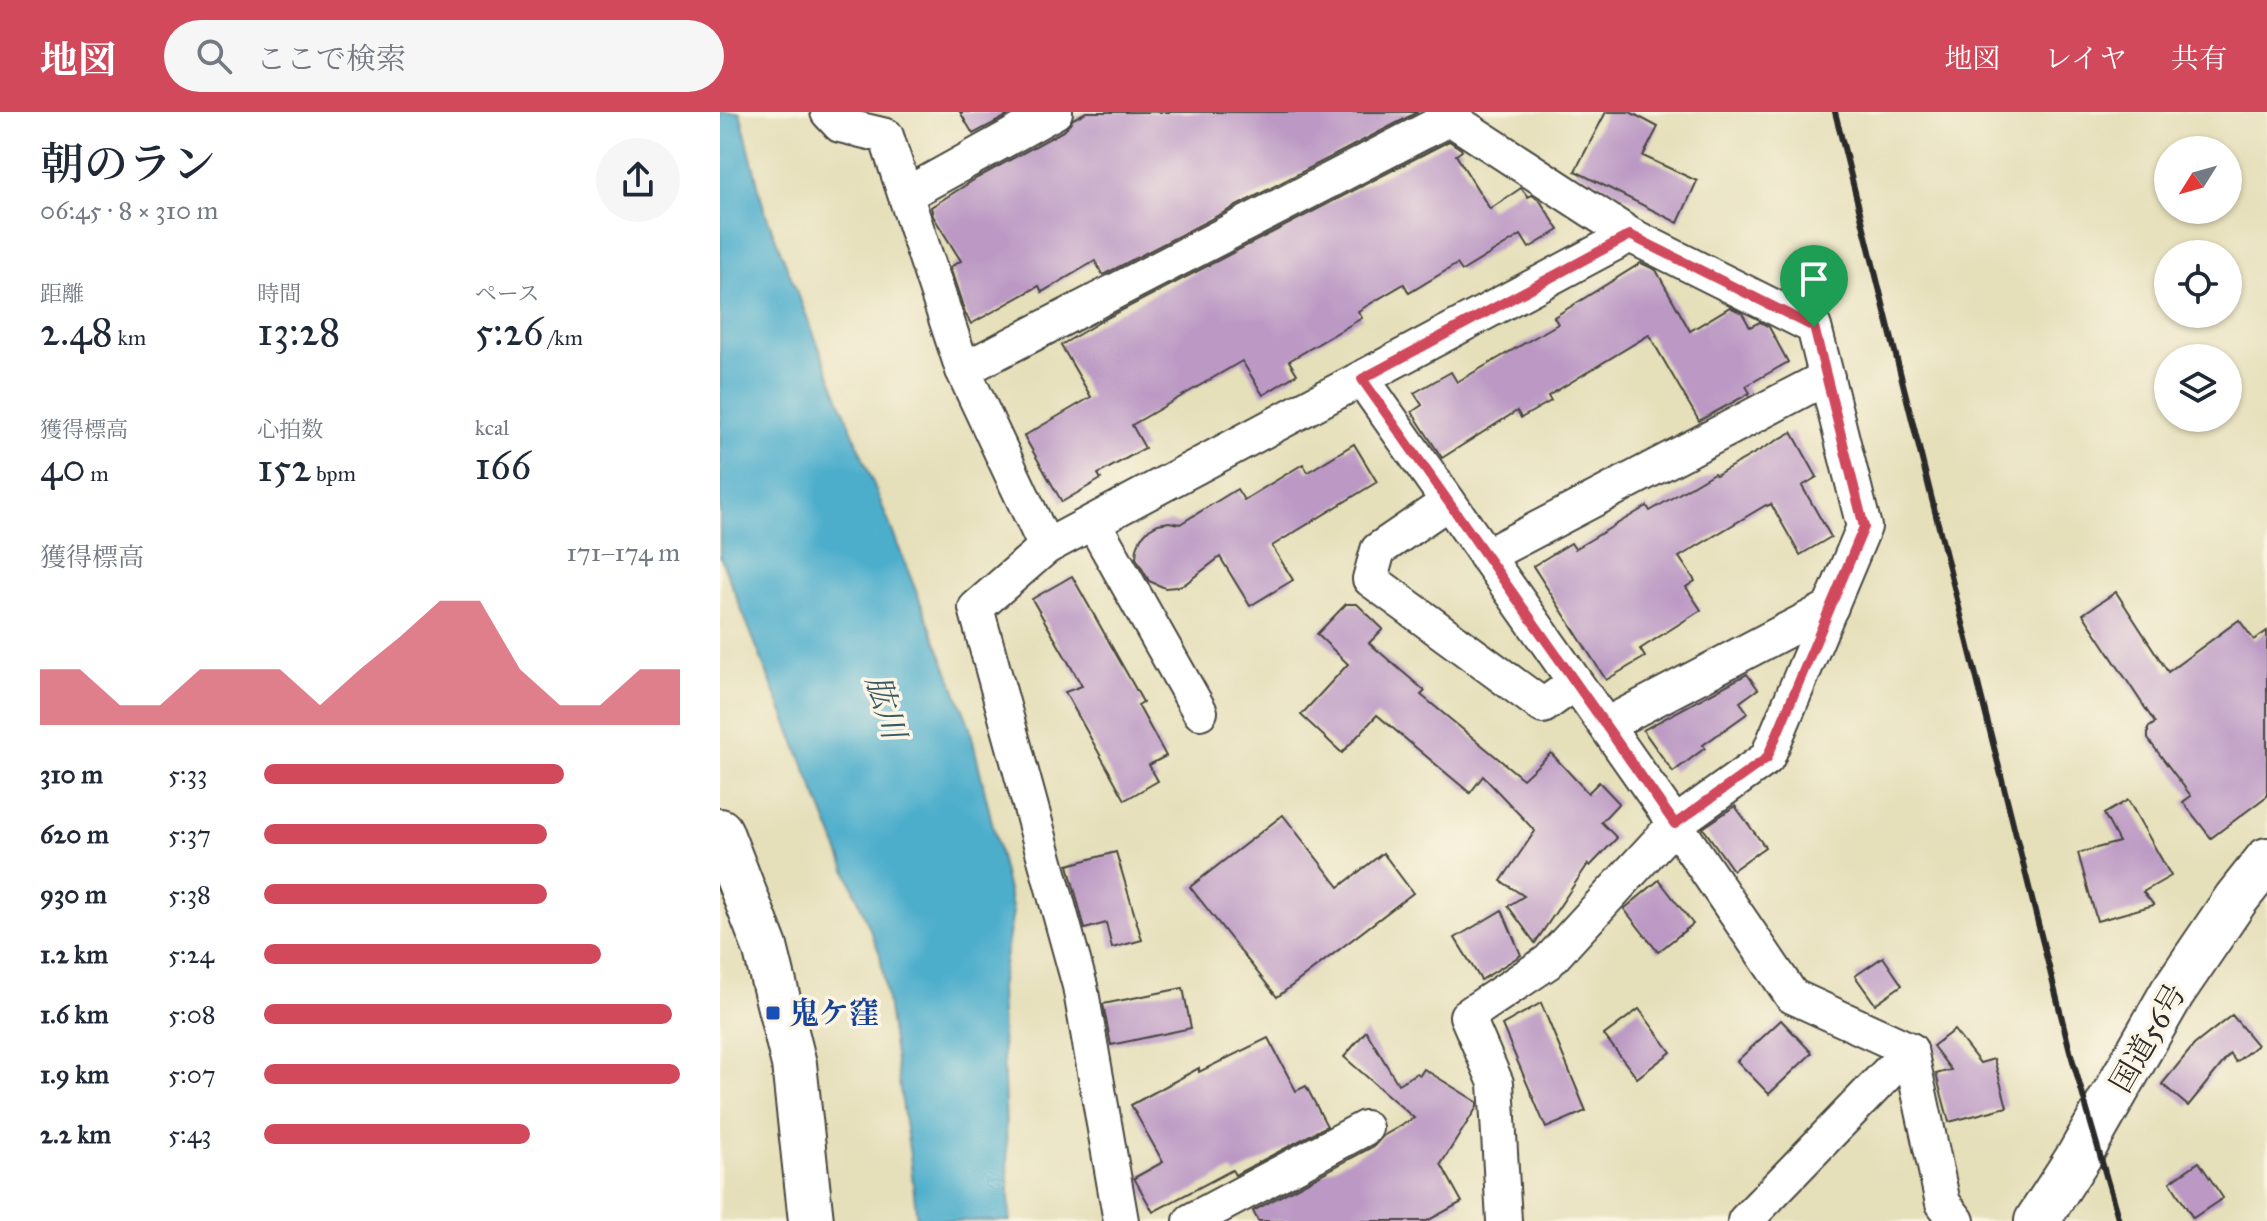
<!DOCTYPE html>
<html lang="ja">
<meta charset="utf-8">
<style>
body{margin:0;font-family:"IM FELL Great Primer","Noto Serif JP",serif;background:#f6f6f7;color:#1f2937;height:100vh;display:flex;flex-direction:column;font-size:30px;white-space:nowrap}
*{box-sizing:border-box;margin:0}
p{font-size:26px;color:#747a83}
.icon{flex:none;width:44px;height:44px;fill:none;stroke:currentColor;stroke-width:2;stroke-linecap:round;stroke-linejoin:round}
.map{position:relative;flex:1;overflow:hidden}
.panel{display:flex;flex-direction:column;background:#fff;width:720px}
.panel>*{flex:none}
.needle{width:52px;rotate:233deg}
.buttons{position:absolute;left:1434px;top:24px;display:grid;gap:16px}
.buttons a{display:grid;place-items:center;width:88px;height:88px;border-radius:50%;background:#fff;box-shadow:0 2px 6px #0004;font-size:40px}
.pin{position:absolute;display:grid;place-items:center;width:68px;height:68px;color:#fff;margin:-82px -34px;border-radius:50% 50% 50% 0;rotate:-45deg;box-shadow:0 0 8px #0007}
.pin .icon{rotate:45deg}
.round{display:grid;place-items:center;flex:none;width:84px;height:84px;border-radius:42px;background:#f6f6f7}
.head{display:flex;align-items:center;justify-content:space-between;height:136px;padding:0 40px}
h1{font-size:44px;font-weight:600;line-height:60px}
.figures{display:grid;grid-template-columns:repeat(3,1fr);gap:12px;height:136px;padding:8px 40px}
.figures div{display:grid;align-content:center}
.figures b{font-size:40px;font-weight:600}
.figures small{font-size:22px;font-weight:400}
.figures p{font-size:22px}
.chart{height:224px;padding:16px 40px}
.chart p{display:flex;justify-content:space-between}
.chart svg{width:100%;height:144px;margin-top:8px;fill:#d1495b;opacity:.7}
ul{padding:0 40px;list-style:none;font-size:26px}
li{display:grid;grid-template-columns:128px 96px 1fr;align-items:center;height:60px}
li i{height:20px;border-radius:10px;background:#d1495b}
header{display:flex;align-items:center;gap:48px;box-sizing:border-box;height:112px;padding:0 40px;background:#d1495b;color:#fff}
header strong{font-size:38px}
nav{display:flex;gap:44px;margin-inline-start:auto;font-size:28px}
.search{width:560px;height:72px;background:#f6f6f7;display:flex;align-items:center;gap:20px;box-sizing:border-box;padding:0 28px;border-radius:44px;color:#747a83;font-size:30px}
main{display:flex;flex:1;min-height:0}
.map>svg:first-child{display:block}
.water{fill:#4daecc;stroke:#3c6c7c;stroke-width:2}
.building{fill:#bb99c4}
.lines{fill:none;stroke-linecap:round;stroke-linejoin:round}
.minor-casing{stroke:#474640;stroke-width:38}
.primary-casing{stroke:#474640;stroke-width:48}
.trunk-casing{stroke:#474640;stroke-width:48}
.minor{stroke:#fff;stroke-width:34}
.primary{stroke:#fff;stroke-width:44}
.trunk{stroke:#fff;stroke-width:44}
.rail{stroke:#2b2b2b;stroke-width:6}
.route-casing{stroke:#fff;stroke-width:16}
.route{stroke:#d1495b;stroke-width:10}
.transit-dot{fill:#1a4fb4;stroke:#fcf5e5;stroke-width:3}
.labels{text-anchor:middle;stroke-width:7;stroke-linejoin:round;paint-order:stroke}
.transit-label{font-size:30px;font-weight:bold;fill:#164399;stroke:#fcf5e5;text-anchor:start}
.street-label{font-size:30px;fill:#2b2b2b;stroke:#fcf5e5}
.water-label{font-size:32px;font-style:italic;fill:#375963;stroke:#fcf5e5}
</style>
<header>
<strong>地図</strong>
<div class="search"><svg class="icon" aria-label="search" viewBox="0 0 24 24"><circle cx="10" cy="10" r="6"/><path d="M15 15l6 6"/></svg>ここで検索</div>
<nav><a>地図</a><a>レイヤ</a><a>共有</a></nav>
</header>
<main>
<section class="panel">
<div class="head"><div><h1>朝のラン</h1><p>06:45 · 8 × 310 m</p></div><a class="round"><svg class="icon" aria-label="share" viewBox="0 0 24 24"><path d="M12 15V3M7 8l5-5 5 5M5 13v7h14v-7"/></svg></a></div>
<div class="figures">
<div><p>距離</p><b>2.48<small> km</small></b></div>
<div><p>時間</p><b>13:28</b></div>
<div><p>ペース</p><b>5:26<small> /km</small></b></div>
</div>
<div class="figures">
<div><p>獲得標高</p><b>40<small> m</small></b></div>
<div><p>心拍数</p><b>152<small> bpm</small></b></div>
<div><p>kcal</p><b>166</b></div>
</div>
<div class="chart"><p><span>獲得標高</span>171–174 m</p>
<svg viewBox="0 0 160 44" preserveAspectRatio="none"><path d="M0 44V27L10 27L20 38L30 38L40 27L50 27L60 27L70 38L80 27L90 17L100 6L110 6L120 27L130 38L140 38L150 27L160 27V44z"/></svg>
</div>
<ul>
<li><b>310 m</b>5:33<i style="width:72%"></i></li>
<li><b>620 m</b>5:37<i style="width:68%"></i></li>
<li><b>930 m</b>5:38<i style="width:68%"></i></li>
<li><b>1.2 km</b>5:24<i style="width:81%"></i></li>
<li><b>1.6 km</b>5:08<i style="width:98%"></i></li>
<li><b>1.9 km</b>5:07<i style="width:100%"></i></li>
<li><b>2.2 km</b>5:43<i style="width:64%"></i></li>
</ul>
</section>
<div class="map">
<svg width="1547" height="1109" viewBox="0 0 1547 1109">
<rect width="100%" height="100%" fill="#fcf5e5"/>
<filter id="ink" filterUnits="userSpaceOnUse"><feTurbulence type="fractalNoise" baseFrequency=".0125" numOctaves="2"/><feDisplacementMap in="SourceGraphic" scale="16" xChannelSelector="R" yChannelSelector="G"/><feConvolveMatrix kernelMatrix="1 2 1 2 8 2 1 2 1" color-interpolation-filters="sRGB"/></filter>
<filter id="wash" filterUnits="userSpaceOnUse"><feTurbulence type="fractalNoise" baseFrequency=".006" numOctaves="4" result="noise"/><feDisplacementMap in="SourceGraphic" scale="32" xChannelSelector="R" yChannelSelector="G"/><feGaussianBlur stdDeviation="1.8" result="paint"/><feColorMatrix in="noise" values="0 0 0 0 0 0 0 0 0 0 0 0 0 0 0 0 0 1.4 0 .05"/><feComposite in="paint" operator="in"/></filter>
<g filter="url(#wash)">
<rect width="100%" height="100%" fill="#e5dfba"/>
<polygon class="water" points="0,0 20,0 44,97 249,612 293,800 280,876 290,1109 197,1109 190,1044 160,842 0,444"/>
<g id="blocks">
<g class="building">
<polygon points="240,0 285,0 287,4 253,22"/>
<polygon points="366,0 698,0 383,163 375,149 322,180 319,174 251,212 245,201 230,155 241,149 213,104 211,95 257,66 345,18 353,7"/>
<polygon points="886,0 910,0 938,15 923,44 977,69 958,111 855,59"/>
<polygon points="729,29 741,37 742,39 736,43 770,97 801,76 808,85 812,83 820,89 839,118 809,136 801,123 742,159 737,152 689,181 684,172 638,199 642,206 569,249 577,262 543,283 522,249 412,313 425,336 378,362 381,367 342,390 304,324 371,285 341,233 383,208"/>
<polygon points="921,151 936,158 970,219 1010,195 1022,201 1030,215 1040,210 1049,215 1068,250 1026,274 1030,281 979,309 929,223 828,284 831,289 801,306 797,299 722,346 692,300 702,293 694,281 731,260 737,270 838,212 834,205"/>
<polygon points="1072,320 1097,365 1082,374 1111,425 1080,443 1051,392 1047,394 1046,393 959,445 975,469 966,475 981,498 920,537 925,545 886,568 813,454 851,431 855,437 927,394 930,399 994,361 996,363"/>
<polygon points="634,332 657,370 552,434 573,468 530,494 500,445 465,472 456,475 445,476 429,469 416,446 417,436 421,426 429,417 438,412 449,410 460,412 517,377 524,388 583,352 588,360"/>
<polygon points="352,464 423,590 418,593 446,644 429,653 438,669 405,688 345,580 362,574 312,487"/>
<polygon points="1396,480 1448,560 1519,508 1534,528 1547,519 1547,684 1491,726 1463,690 1471,684 1428,627 1428,616 1435,611 1363,502"/>
<polygon points="626,492 637,492 663,517 649,531 705,579 701,583 803,667 831,641 868,681 879,670 899,691 881,710 897,726 870,754 868,752 815,831 788,794 804,784 781,769 815,719 763,664 750,681 657,603 622,641 581,603 628,552 597,522"/>
<polygon points="1027,562 1038,577 1020,590 1028,601 983,633 985,636 953,660 923,618"/>
<polygon points="1408,688 1451,764 1423,780 1434,793 1377,809 1358,741 1399,730 1384,702"/>
<polygon points="1015,694 1045,735 1013,758 983,716"/>
<polygon points="563,703 619,775 663,741 693,781 557,885 470,775"/>
<polygon points="396,740 422,828 392,836 386,811 365,817 348,753"/>
<polygon points="939,768 973,812 938,840 904,797"/>
<polygon points="782,798 801,843 761,868 735,826"/>
<polygon points="1163,845 1182,873 1155,892 1135,864"/>
<polygon points="463,876 471,916 391,933 383,892"/>
<polygon points="821,891 866,999 826,1016 782,913"/>
<polygon points="919,897 951,940 917,966 884,923"/>
<polygon points="1512,903 1537,933 1516,950 1510,942 1468,994 1442,972 1474,933"/>
<polygon points="1061,908 1092,941 1049,982 1017,949"/>
<polygon points="1234,918 1260,951 1274,947 1287,995 1229,1010 1216,962 1231,958 1213,934"/>
<polygon points="646,919 678,972 697,961 700,963 704,957 757,990 757,995 721,1052 742,1090 707,1109 538,1109 533,1099 654,1034 663,1024 694,1006 624,945"/>
<polygon points="548,926 576,979 586,974 607,1014 515,1063 512,1058 433,1100 414,1066 443,1050 411,993 479,956 479,960"/>
<polygon points="1479,1050 1503,1086 1473,1106 1450,1070"/>
</g>
</g>
</g>
<g filter="url(#ink)">
<use href="#blocks" fill-opacity="0" stroke="#474640" stroke-width="2"/>
<g class="lines">
<defs>
<g id="minor">
<polyline points="108,0 120,13 166,24 243,258 326,435"/>
<polyline points="731,0 730,6 910,123 1094,215 1144,415 1047,646 955,712 828,850 747,904 776,971 784,1109"/>
<polyline points="187,82 335,0"/>
<polyline points="243,258 730,6"/>
<polyline points="642,267 955,712 1072,884 1190,938"/>
<polyline points="728,390 658,438 650,467 823,594 855,571"/>
<polyline points="373,410 480,600"/>
<polyline points="766,444 1107,265"/>
<polyline points="886,613 1111,495"/>
<polyline points="1190,938 1223,1091 1237,1109"/>
<polyline points="401,1109 360,874 256,496 326,435 910,123"/>
<polyline points="471,1109 645,1016"/>
<polyline points="1025,1109 1190,938"/>
</g>
<polyline id="primary" points="0,719 45,835 74,952 91,1109"/>
<polyline id="trunk" points="1317,1109 1359,1044 1452,881 1516,787 1547,748"/>
</defs>
<use href="#minor" class="minor-casing"/>
<use href="#primary" class="primary-casing"/>
<use href="#trunk" class="trunk-casing"/>
<use href="#minor" class="minor"/>
<use href="#primary" class="primary"/>
<use href="#trunk" class="trunk"/>
<polyline class="rail" points="1115,0 1350,939 1399,1109"/>
</g>
</g>
<g class="lines" filter="url(#ink)">
<defs>
<polygon id="route" points="910,123 1094,215 1144,415 1047,646 955,712 642,267"/>
</defs>
<use href="#route" class="route-casing"/>
<use href="#route" class="route"/>
</g>
<rect class="transit-dot" x="45" y="893" width="16" height="16" rx="4"/>
<g class="labels">
<g class="transit-label">
<text x="69" y="911">鬼ケ窪</text>
</g>
<g class="street-label">
<text transform="translate(1428 926) rotate(-60)" y="10">国道56号</text>
</g>
<g class="water-label">
<text transform="translate(166 595) rotate(73)" y="11">肱川</text>
</g>
</g>
</svg>
<div class="buttons">
<a><svg class="needle" viewBox="-14 -14 28 28"><path d="M0-13l5 13h-10z" fill="#e53935"/><path d="M0 13l5-13h-10z" fill="#747a83"/></svg></a>
<a><svg class="icon" aria-label="locate" viewBox="0 0 24 24"><circle cx="12" cy="12" r="6"/><path d="M12 2v4M12 18v4M2 12h4M18 12h4"/></svg></a>
<a><svg class="icon" aria-label="layers" viewBox="0 0 24 24"><path d="M12 4l9 5-9 5-9-5zM3 14l9 5 9-5"/></svg></a>
</div>
<div class="pin" style="left:1094px;top:215px;background:#1e9e55"><svg class="icon" aria-label="arrive" viewBox="0 0 24 24"><path d="M6 21V4h12l-3 4 3 4H6"/></svg></div>
</div>
</main>
